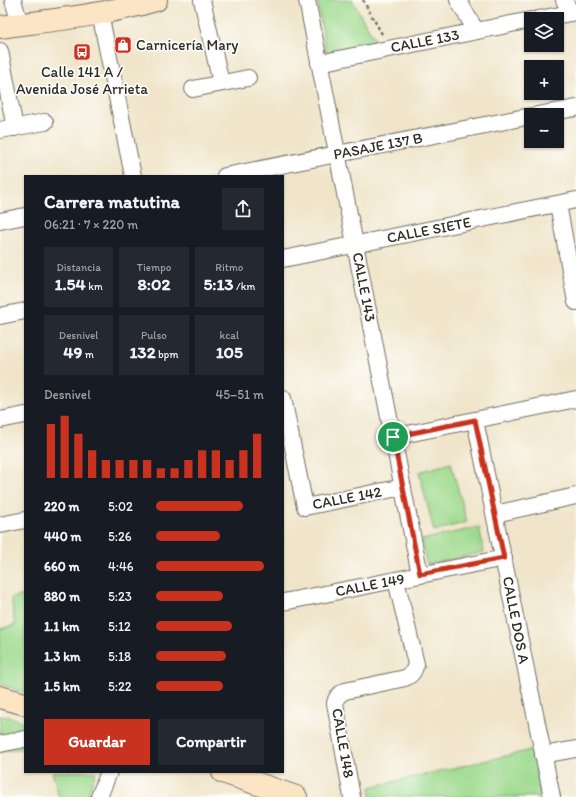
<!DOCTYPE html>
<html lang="es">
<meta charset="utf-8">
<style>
body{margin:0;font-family:Itim,sans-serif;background:#242831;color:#f1f3f6;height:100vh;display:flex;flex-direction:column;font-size:15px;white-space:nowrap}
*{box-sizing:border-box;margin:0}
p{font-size:13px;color:#9ea1a6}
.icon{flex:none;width:22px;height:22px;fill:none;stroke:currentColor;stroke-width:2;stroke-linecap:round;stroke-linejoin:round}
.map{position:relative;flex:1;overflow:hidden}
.sheet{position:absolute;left:24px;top:175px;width:260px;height:598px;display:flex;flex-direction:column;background:#171b24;border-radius:0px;box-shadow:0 1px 3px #0004}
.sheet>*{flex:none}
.controls{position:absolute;left:524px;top:12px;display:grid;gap:8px}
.controls a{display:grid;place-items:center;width:40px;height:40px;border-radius:0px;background:#171b24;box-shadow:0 1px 3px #0004;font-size:20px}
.pin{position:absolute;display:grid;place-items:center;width:34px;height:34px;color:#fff;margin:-17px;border:2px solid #fff;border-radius:50%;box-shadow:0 1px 4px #0007}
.round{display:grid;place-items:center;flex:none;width:42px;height:42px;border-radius:0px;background:#242831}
.head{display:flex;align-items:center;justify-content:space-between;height:68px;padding:0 20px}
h1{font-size:18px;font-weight:700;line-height:30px}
.figures{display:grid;grid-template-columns:repeat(3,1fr);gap:6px;height:68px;padding:4px 20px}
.figures div{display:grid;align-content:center;border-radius:0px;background:#242831;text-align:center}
.figures b{font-size:17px;font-weight:700}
.figures small{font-size:11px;font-weight:400}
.figures p{font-size:11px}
.chart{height:112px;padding:8px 20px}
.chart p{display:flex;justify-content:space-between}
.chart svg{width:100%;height:72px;margin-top:4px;stroke:#c8321e;stroke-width:6}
.action{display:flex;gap:8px;margin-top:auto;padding:8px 20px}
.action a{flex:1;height:46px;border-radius:0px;background:#c8321e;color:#fff;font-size:16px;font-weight:700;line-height:46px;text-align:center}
.action a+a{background:#242831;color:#f1f3f6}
ul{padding:0 20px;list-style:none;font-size:13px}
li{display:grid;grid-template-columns:64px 48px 1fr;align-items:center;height:30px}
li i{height:10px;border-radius:5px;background:#c8321e}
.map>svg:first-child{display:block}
.green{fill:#9eda8e;stroke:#64825c}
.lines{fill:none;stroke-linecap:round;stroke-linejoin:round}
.minor-casing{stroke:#706c63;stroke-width:18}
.secondary-casing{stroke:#706c63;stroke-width:24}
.path{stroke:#706c63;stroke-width:2.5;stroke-dasharray:3 3;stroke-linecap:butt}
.minor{stroke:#fff;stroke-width:16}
.secondary{stroke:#fce5c4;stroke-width:22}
.route-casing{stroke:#fff;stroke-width:8}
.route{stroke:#c8321e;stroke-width:5}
.labels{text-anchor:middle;stroke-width:3.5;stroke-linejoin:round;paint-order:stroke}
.street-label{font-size:15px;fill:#2b2b2b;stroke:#fdfcf7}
.poi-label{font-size:15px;fill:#2b2b2b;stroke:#fdfcf7;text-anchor:start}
</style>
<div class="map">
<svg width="576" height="797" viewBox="0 0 576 797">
<rect width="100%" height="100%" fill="#fdfcf7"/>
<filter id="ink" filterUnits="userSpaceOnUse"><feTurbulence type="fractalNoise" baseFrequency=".025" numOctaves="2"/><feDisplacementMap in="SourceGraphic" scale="8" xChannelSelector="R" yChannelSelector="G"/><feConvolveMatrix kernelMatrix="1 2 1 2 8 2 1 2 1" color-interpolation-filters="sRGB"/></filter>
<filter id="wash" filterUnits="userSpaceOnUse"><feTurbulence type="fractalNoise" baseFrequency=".012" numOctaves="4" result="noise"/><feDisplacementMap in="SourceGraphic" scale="16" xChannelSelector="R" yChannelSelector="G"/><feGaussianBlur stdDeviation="0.9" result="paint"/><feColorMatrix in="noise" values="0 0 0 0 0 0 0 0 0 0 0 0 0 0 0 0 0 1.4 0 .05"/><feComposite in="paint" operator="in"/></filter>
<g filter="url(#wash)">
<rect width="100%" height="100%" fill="#f0e5ca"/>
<g class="green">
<polygon points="317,0 352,0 376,42 326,53"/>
<polygon points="451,463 467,522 434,531 419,472"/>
<polygon points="479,527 484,552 427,565 421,540"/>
<polygon points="25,595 25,693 0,684 0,629 15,625 11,598"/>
<polygon points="0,716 9,717 25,722 25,748 0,752"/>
<polygon points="532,750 541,797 371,797 370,787"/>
<polygon points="52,772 96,772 87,797 59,797"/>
</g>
</g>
<g filter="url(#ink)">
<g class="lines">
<defs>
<g id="minor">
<polyline points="13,0 20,24"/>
<polyline points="202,0 221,83"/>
<polyline points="307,0 420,575"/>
<polyline points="458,0 476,31"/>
<polyline points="564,0 571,13"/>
<polyline points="100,13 133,176"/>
<polyline points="538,19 576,12"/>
<polyline points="0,51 15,128"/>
<polyline points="319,63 531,20"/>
<polyline points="193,89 248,78"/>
<polyline points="537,115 576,108"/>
<polyline points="0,130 45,122"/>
<polyline points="225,176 531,116"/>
<polyline points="558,204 576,302"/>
<polyline points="0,221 25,216"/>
<polyline points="283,259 576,200"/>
<polyline points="0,316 25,311"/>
<polyline points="283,398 305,507 403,487"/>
<polyline points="0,420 25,415"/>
<polyline points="475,420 552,797"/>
<polyline points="393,437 576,399"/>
<polyline points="495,514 576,496"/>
<polyline points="0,525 25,520"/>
<path d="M283,602C357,588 430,573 504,558"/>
<polyline points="0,744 25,739"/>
<polyline points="543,755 576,749"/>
<polyline points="99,797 109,772"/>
<path d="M352,797L335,703C336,697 339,694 345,691L405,678C412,675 414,671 416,664L396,580"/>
</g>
<g id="secondary">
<path d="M0,27C52,20 106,15 156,0"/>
<polyline points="0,697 25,704"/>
<polyline points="223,772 296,797"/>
</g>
</defs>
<use href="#minor" class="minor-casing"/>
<use href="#secondary" class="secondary-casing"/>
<polyline class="path" points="363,0 383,36"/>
<use href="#minor" class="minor"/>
<use href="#secondary" class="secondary"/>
</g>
</g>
<g class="lines" filter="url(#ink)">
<defs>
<polygon id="route" points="475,420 504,558 420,574 393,437"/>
</defs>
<use href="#route" class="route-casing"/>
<use href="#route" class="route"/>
</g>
<defs>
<symbol id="shop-square" viewBox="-11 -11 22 22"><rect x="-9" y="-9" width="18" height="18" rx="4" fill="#c8321e" stroke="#fdfcf7"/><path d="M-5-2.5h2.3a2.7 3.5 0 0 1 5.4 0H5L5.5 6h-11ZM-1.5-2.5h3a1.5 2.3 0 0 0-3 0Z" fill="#fff"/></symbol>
<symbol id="bus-square" viewBox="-11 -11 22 22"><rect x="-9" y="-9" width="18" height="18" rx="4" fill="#c8321e" stroke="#fdfcf7"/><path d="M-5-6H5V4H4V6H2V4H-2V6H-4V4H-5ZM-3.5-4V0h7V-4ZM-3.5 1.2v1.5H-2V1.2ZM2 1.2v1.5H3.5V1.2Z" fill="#fff"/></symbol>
</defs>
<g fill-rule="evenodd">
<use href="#shop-square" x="113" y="35" width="20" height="20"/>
<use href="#bus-square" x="72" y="42" width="20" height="20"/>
</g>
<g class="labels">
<g class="street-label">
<text transform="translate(425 41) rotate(-11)" y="5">CALLE 133</text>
<text transform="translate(378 146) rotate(-11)" y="5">PASAJE 137 B</text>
<text transform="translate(429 230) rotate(-11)" y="5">CALLE SIETE</text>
<text transform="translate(364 287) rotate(79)" y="5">CALLE 143</text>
<text transform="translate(347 498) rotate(-11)" y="5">CALLE 142</text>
<text transform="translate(370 585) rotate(-11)" y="5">CALLE 149</text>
<text transform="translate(516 620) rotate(79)" y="5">CALLE DOS A</text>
<text transform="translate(343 743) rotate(80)" y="5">CALLE 148</text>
</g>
<g class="poi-label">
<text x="136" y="50">Carnicería Mary</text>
<text x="82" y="77" text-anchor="middle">Calle 141 A /<tspan x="82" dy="17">Avenida José Arrieta</tspan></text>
</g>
</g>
</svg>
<div class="controls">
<a><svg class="icon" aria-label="layers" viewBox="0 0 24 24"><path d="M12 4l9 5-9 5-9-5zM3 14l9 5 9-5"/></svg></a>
<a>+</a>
<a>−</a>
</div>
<div class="pin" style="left:393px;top:437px;background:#1e9e55"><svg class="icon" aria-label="arrive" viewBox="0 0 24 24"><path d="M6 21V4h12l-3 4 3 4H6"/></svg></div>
<section class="sheet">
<div class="head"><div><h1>Carrera matutina</h1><p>06:21 · 7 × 220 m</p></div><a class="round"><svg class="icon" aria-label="share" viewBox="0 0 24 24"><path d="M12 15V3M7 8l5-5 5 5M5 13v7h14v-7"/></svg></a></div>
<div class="figures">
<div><p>Distancia</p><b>1.54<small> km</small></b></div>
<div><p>Tiempo</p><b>8:02</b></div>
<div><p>Ritmo</p><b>5:13<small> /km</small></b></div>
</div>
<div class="figures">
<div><p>Desnivel</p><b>49<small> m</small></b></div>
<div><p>Pulso</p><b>132<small> bpm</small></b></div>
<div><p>kcal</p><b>105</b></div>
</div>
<div class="chart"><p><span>Desnivel</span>45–51 m</p>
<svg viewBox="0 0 160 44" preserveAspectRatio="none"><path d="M5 44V11M15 44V6M25 44V17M35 44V27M45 44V33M55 44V33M65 44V33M75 44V33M85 44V38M95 44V38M105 44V33M115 44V27M125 44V27M135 44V33M145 44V27M155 44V17"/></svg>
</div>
<ul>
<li><b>220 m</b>5:02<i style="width:81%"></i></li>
<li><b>440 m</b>5:26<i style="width:59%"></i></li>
<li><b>660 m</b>4:46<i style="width:100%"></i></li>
<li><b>880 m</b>5:23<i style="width:62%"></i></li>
<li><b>1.1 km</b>5:12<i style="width:70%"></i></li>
<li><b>1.3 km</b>5:18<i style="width:65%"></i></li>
<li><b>1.5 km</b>5:22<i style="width:62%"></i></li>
</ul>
<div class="action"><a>Guardar</a><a>Compartir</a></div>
</section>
</div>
